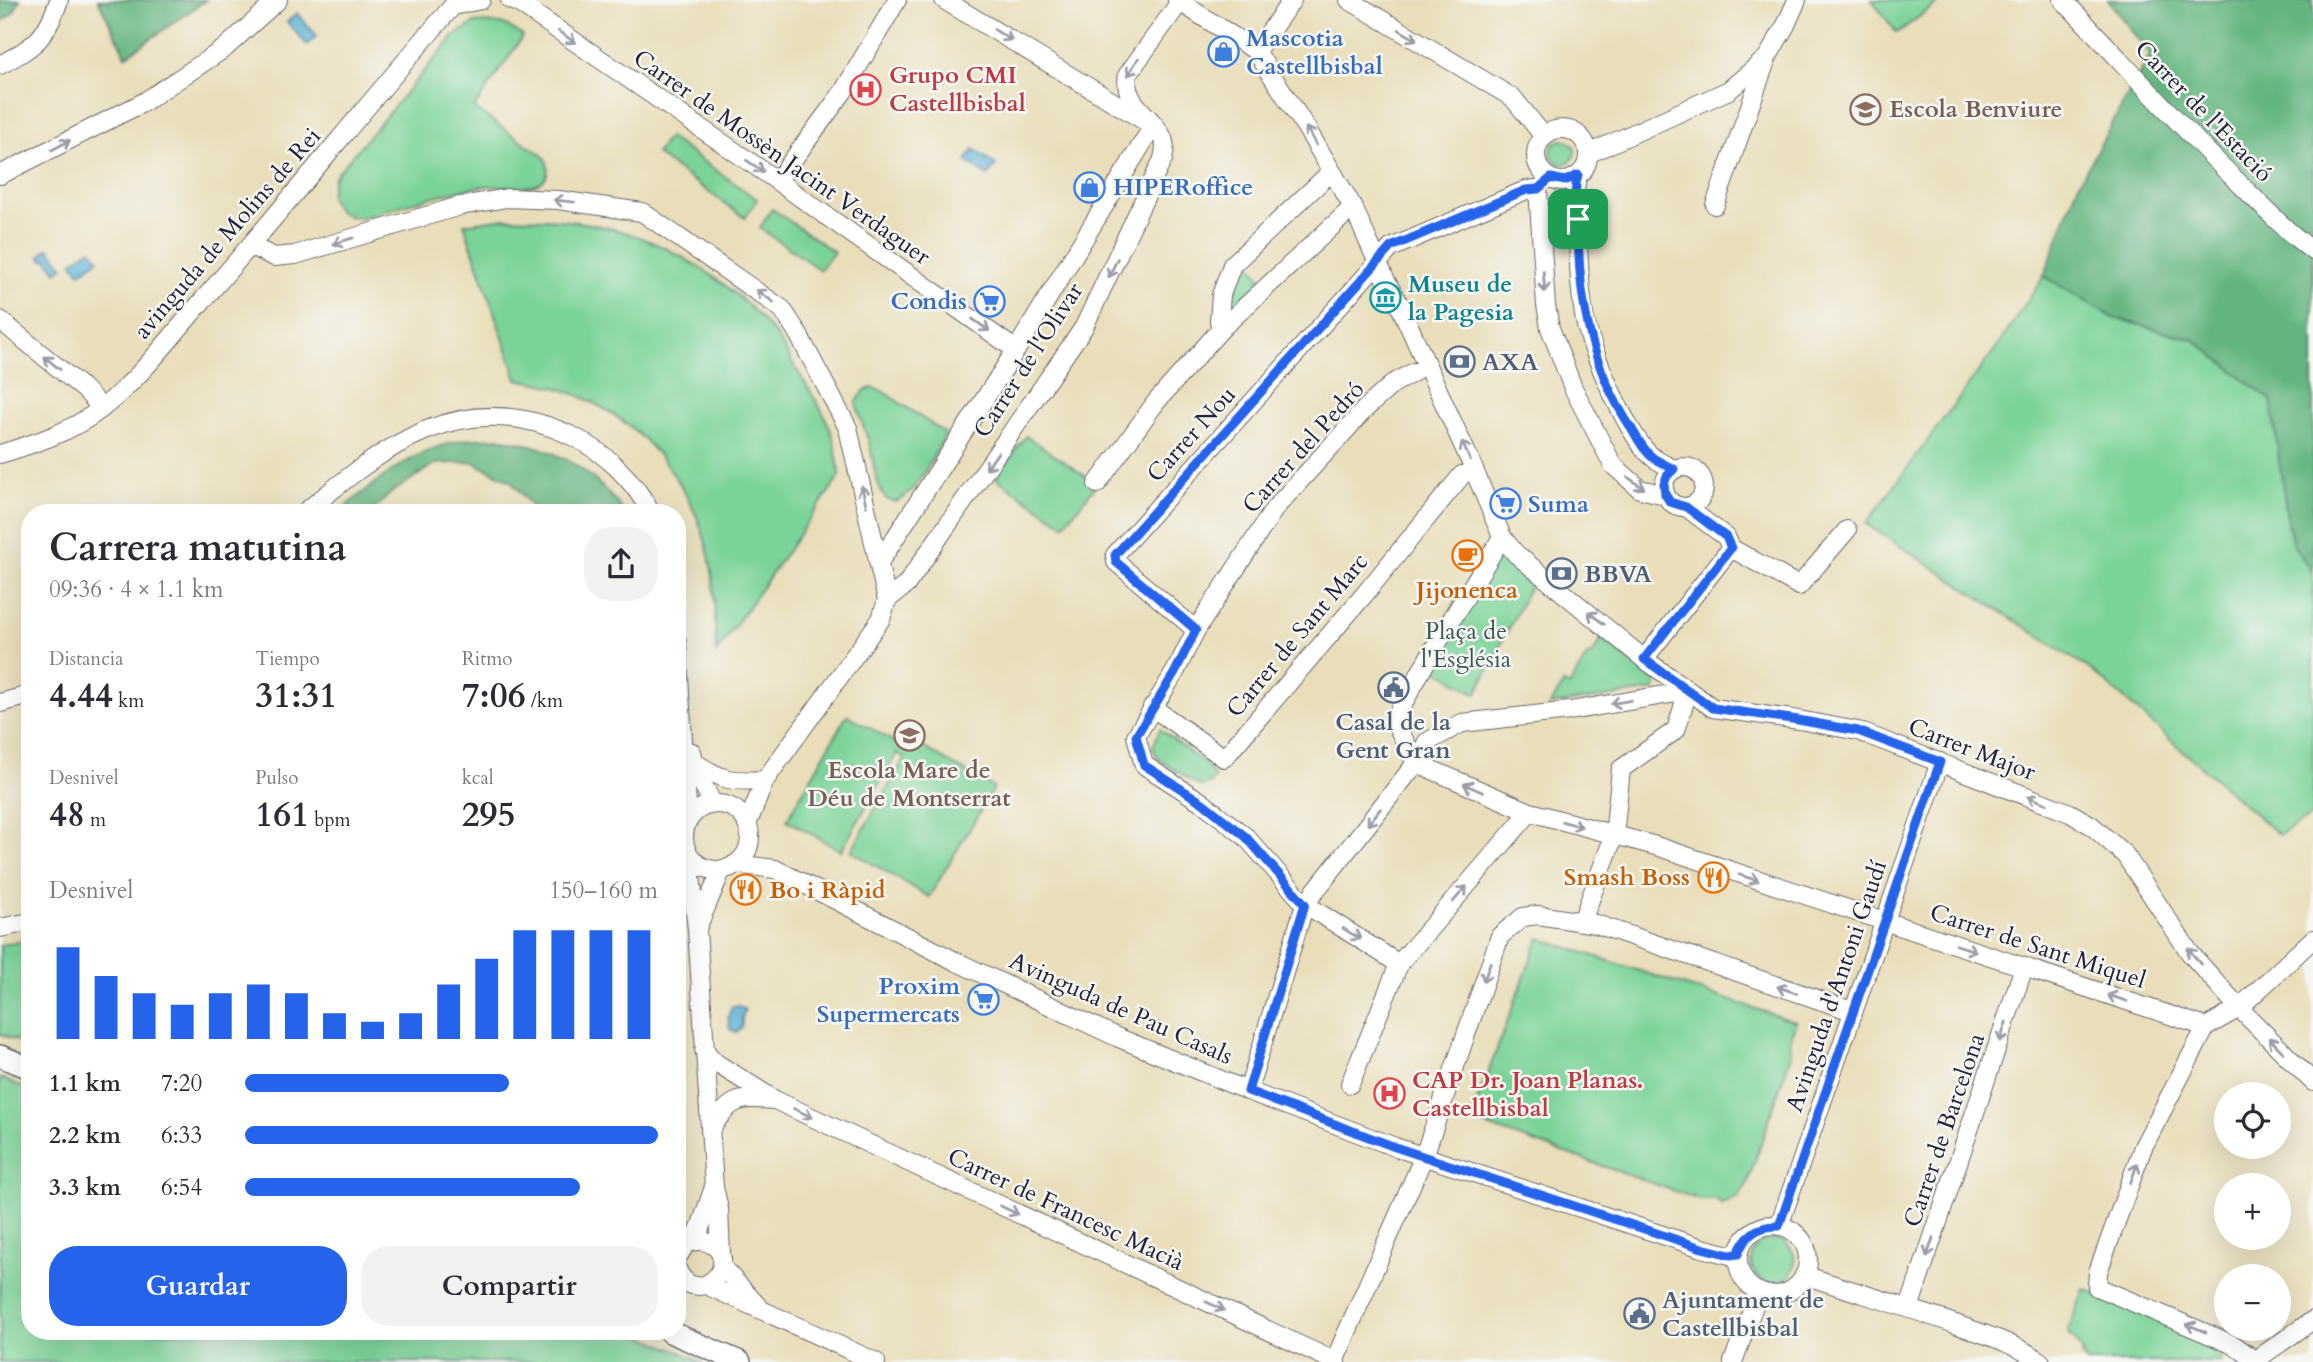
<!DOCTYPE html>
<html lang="es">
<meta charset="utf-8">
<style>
body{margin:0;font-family:Cardo,serif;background:#f2f2f3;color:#2b2b33;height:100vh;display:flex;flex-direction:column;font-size:26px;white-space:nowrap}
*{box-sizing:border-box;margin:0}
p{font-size:23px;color:#7c7c81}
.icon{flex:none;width:38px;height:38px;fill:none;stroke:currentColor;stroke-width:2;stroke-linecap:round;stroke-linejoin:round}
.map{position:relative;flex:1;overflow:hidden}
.details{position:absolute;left:21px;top:504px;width:665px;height:836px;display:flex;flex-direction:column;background:#fff;border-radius:28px;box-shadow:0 7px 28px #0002}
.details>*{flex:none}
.buttons{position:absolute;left:2214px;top:1082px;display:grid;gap:14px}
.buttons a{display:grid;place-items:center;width:77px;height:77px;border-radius:50%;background:#fff;box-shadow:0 7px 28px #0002;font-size:35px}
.pin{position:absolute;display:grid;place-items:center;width:60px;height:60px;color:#fff;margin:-30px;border-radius:14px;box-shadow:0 4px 10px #0006}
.round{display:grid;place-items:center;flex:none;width:74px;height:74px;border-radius:28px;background:#f2f2f3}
.summary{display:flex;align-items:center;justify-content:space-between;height:119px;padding:0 28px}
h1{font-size:38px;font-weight:800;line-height:52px}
.stats{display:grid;grid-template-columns:repeat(3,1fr);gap:10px;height:119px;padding:7px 28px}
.stats div{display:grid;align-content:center}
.stats b{font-size:35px;font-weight:800}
.stats small{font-size:19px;font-weight:400}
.stats p{font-size:19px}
.chart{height:196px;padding:14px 28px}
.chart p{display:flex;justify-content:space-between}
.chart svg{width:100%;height:126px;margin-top:7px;stroke:#2563eb;stroke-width:6}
.primary-button{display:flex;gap:14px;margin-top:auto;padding:14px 28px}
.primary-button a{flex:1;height:80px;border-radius:28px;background:#2563eb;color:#fff;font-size:28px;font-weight:800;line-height:80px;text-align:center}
.primary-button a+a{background:#f2f2f3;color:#2b2b33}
ul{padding:0 28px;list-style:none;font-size:23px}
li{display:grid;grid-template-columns:112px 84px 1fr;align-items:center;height:52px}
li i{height:18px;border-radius:9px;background:#2563eb}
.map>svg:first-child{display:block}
.green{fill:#7ad398;stroke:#4e7a6a;stroke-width:2}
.forest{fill:#63b580;stroke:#426c5e;stroke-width:2}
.water{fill:#56aed3;stroke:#3c6887;stroke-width:2}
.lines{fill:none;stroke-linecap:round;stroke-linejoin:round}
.minor-casing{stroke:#686467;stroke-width:20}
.tertiary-casing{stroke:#686467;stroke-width:24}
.minor{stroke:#fff;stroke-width:18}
.tertiary{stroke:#fff;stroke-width:21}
.oneway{stroke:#9c9ca7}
.route-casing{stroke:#fff;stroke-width:14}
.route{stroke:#2563eb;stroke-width:9}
.labels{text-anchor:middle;stroke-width:5;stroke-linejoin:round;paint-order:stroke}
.shop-label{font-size:24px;font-weight:bold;fill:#366cbe;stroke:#f6f6f2;text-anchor:start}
.health-label{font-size:24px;font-weight:bold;fill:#be3a42;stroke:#f6f6f2;text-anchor:start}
.education-label{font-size:24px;font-weight:bold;fill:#785e54;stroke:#f6f6f2;text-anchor:start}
.street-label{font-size:24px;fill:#22223b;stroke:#f6f6f2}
.culture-label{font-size:24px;font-weight:bold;fill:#0d838f;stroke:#f6f6f2;text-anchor:start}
.service-label{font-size:24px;font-weight:bold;fill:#4e5e75;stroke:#f6f6f2;text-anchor:start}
.food-label{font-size:24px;font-weight:bold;fill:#c56008;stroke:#f6f6f2}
.park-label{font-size:24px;fill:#3c5757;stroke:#f6f6f2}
</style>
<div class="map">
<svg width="2313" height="1362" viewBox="0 0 2313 1362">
<rect width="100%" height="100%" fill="#f6f6f2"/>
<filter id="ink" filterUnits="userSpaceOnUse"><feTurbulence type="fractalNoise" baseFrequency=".0143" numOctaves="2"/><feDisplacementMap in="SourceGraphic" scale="14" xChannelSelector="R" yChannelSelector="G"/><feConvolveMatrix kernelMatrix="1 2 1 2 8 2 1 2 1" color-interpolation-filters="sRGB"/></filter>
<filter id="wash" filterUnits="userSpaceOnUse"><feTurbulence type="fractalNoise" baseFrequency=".00686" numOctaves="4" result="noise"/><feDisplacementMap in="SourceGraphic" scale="28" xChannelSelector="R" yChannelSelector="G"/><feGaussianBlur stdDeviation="1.57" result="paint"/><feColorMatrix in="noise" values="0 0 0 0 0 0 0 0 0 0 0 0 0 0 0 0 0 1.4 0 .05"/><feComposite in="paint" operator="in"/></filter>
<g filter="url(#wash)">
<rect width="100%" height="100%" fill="#e9deb9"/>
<g class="green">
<polygon points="1872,0 1942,0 1897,33"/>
<path d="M484,22L506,25L523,36L474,108L543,156C550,165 550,178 538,184C527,190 498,185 484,186C442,192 401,206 361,218C344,217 335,212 330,195L334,177L455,35L475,23Z"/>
<polygon points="668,137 757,199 745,218 656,154"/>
<circle cx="1563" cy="152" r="12"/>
<polygon points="772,209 834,252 820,270 760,228"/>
<path d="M505,218C536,218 565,219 595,225C663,237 730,280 774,333C783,344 789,357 796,369C811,392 829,418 835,445C837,455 838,466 840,476L716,653C715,626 716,598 712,572C700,495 651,427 579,396C559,387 538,383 517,379L464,224Z"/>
<polygon points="1246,258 1263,281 1223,321 1224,296"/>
<polygon points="2044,276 2114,318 2193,339 2272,400 2288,523 2293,545 2313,572 2313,815 2279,835 2091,670 1866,524 1996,348"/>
<path d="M873,388L882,391L946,434C935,452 926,474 912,490C879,526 875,469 871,450C867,434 860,419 856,403L865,390Z"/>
<polygon points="1026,436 1097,484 1064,525 996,478"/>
<polygon points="1487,548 1531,584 1476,694 1422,660"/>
<polygon points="1601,639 1657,681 1655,690 1550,705 1564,683 1569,686 1587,656 1593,654"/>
<polygon points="847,715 909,750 914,742 994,788 929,897 851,851 905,758 897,753 841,851 787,820"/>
<path d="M1160,729L1206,765L1215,777C1211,785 1206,787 1198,785L1158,759L1153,747Z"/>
<polygon points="1539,938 1796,1022 1790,1039 1791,1055 1747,1184 1738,1197 1721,1205 1718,1200 1700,1200 1470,1120"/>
<polygon points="30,940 30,1046 0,1034 0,945"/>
<polygon points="0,1078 30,1090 30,1332 633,1332 703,1362 0,1362"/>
<circle cx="1773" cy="1261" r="22"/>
<polygon points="2084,1289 2219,1347 2222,1350 2221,1362 2087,1362 2081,1355 2082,1351 2068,1331"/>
</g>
<g class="forest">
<polygon points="0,0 20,0 13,13 0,23"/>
<polygon points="98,0 206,0 126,56"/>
<polygon points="2108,0 2313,0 2313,572 2293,545 2288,523 2271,400 2193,339 2114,318 2044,276 2078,185 2150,55"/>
<path d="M497,438C554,446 590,467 625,513H537L511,481L473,462L435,464L391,493L370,513H337C375,483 410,451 459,441C471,438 484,439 497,438Z"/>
</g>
<g class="water">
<polygon points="297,13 317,36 307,45 287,22"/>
<polygon points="974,149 996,165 988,176 966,161"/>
<polygon points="49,248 64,267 56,272 47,259 43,260 40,256"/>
<polygon points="91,249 99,259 80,273 72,262"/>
<polygon points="732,1006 739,1006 745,1010 742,1019 742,1027 737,1033 730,1029 728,1017"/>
</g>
</g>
<g filter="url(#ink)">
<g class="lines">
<defs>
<g id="minor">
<polyline points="510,0 520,4 763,171 1016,350"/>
<polyline points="1177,0 1256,51 1305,126 1353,207 1386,281 1399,304 1472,465 1502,537 1516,554 1644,659 1713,708 1799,720 1858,731 2070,813 2091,825 2125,855 2190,953 2239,1008 2313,1082"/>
<polyline points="1349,0 1513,98 1538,129 1543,138"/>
<path d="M2063,0C2123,62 2180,127 2242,186C2265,209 2287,232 2313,251"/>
<polyline points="453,6 481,0"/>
<polyline points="1256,51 1292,0"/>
<path d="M0,65C35,46 46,39 59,0"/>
<circle cx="1562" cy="155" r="26"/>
<polyline points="1588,154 1729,90 1767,58 1786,25 1797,0"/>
<polyline points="0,175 144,102 225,48 278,0"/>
<path d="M1578,175C1572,192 1578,206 1578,223C1578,256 1579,288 1585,320C1591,351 1630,442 1655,459C1661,463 1668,466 1674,469"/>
<polyline points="777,181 843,92 897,0"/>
<polyline points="1538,189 1546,305 1550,328 1573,388 1613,465 1640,489 1661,494 1665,493"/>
<polyline points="1715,205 1767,58"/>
<polyline points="251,246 274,257 295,255 460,206 507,198 558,200 642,212 782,309 796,330 848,428 887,600 881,619 765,780 747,825"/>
<polyline points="0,320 85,390 102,408"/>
<polyline points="1221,329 1219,321 1221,295 1232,265 1331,172"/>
<path d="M0,454C36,443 71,432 101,409C143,376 175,331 210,292C294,196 374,96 458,0"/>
<circle cx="1684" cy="487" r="20"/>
<polyline points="1097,484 1156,402 1221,329 1353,207"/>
<polyline points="1686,507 1726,537 1731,548 1799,586 1847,530"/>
<path d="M304,513C385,446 462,384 572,436C605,452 634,480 651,513"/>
<polyline points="879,563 1016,350 1153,126 944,0"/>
<path d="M887,600L906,585L1084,327L1163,159C1164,153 1166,147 1164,142C1157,116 1121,106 1128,74L1180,2"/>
<polyline points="1196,630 1116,562 1115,555 1391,248 1526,190 1538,189"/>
<polyline points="677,643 688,820"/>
<polyline points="1644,659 1731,548"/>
<polyline points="0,703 30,695"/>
<polyline points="1152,707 1224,758 1364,595 1462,475"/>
<polyline points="692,752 698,775 713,804"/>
<path d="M694,762C723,781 731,782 765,780"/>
<polyline points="1416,763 1530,812 1656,846 2206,1027"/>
<polyline points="1416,763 1394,720 1430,655 1502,537"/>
<circle cx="717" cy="837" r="33"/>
<polyline points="686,849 691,876 697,929 714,1187 719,1209 721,1255"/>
<polyline points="735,864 775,869 955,961 1119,1038 1248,1091 1395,1147 1702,1248 1730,1255 1738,1254"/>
<polyline points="1582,921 1614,836 1621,769 1676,730 1688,691"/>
<polyline points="698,926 722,869"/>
<polyline points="0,928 30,922"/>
<polyline points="1399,964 1305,904 1246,837 1203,803 1144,765 1136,736 1175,672 1196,630 1275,508 1366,408 1394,383 1414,372"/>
<polyline points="704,1050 716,1063 775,1100 1336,1362"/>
<polyline points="1350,1084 1399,964 1530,812"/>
<polyline points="1248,1091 1305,904 1416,763 1427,742 1462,723 1570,711 1688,691"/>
<path d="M710,1130C731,1099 736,1097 773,1100"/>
<circle cx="1773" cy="1260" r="35"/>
<polyline points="1779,1226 1940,762"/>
<polyline points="692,1241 699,1231 714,1187"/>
<path d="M677,1258L686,1244C695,1240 704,1239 713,1245C742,1266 695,1310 677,1269"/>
<polyline points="722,1267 757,1305"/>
<path d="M1804,1275C1855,1292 1907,1307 1958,1325C1986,1335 2017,1344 2041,1362"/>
<polyline points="706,1285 876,1362"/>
<polyline points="1909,1308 2024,967"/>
<polyline points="1334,1362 1424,1156 1500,936 1523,917 1538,915 1596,924 1852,1011"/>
<polyline points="1733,1362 1759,1292"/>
<polyline points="2253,1362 2313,1320"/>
<polyline points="2258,1362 2234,1345 2097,1287 2098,1272 2143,1147 2206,1027 2239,1008 2313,939"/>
</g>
<g id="tertiary">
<polyline points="0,1056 30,1068"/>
<polyline points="670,1332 740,1362"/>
</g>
</defs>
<use href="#minor" class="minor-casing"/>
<use href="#tertiary" class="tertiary-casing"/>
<use href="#minor" class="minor"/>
<use href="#tertiary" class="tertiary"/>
</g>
<defs><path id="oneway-shaft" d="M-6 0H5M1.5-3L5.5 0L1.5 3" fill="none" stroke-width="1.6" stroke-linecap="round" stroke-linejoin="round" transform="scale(1.75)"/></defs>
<g class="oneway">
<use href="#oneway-shaft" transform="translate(1003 35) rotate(31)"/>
<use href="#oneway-shaft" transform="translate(1408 35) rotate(31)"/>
<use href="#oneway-shaft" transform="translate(567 37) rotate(34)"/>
<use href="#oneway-shaft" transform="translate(1133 67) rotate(122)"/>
<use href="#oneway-shaft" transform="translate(1311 136) rotate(-120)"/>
<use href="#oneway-shaft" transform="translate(61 145) rotate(-28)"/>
<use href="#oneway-shaft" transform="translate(755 166) rotate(34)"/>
<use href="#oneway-shaft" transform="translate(564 201) rotate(-174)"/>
<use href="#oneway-shaft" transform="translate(343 241) rotate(163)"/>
<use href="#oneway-shaft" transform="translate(1113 268) rotate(115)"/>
<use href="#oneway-shaft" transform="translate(1544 282) rotate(86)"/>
<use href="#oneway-shaft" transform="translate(765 296) rotate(-144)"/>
<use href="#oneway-shaft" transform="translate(981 325) rotate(35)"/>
<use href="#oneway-shaft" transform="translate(52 363) rotate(-141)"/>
<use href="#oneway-shaft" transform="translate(1466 451) rotate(-114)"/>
<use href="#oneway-shaft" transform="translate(992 461) rotate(125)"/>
<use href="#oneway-shaft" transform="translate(1636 483) rotate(35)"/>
<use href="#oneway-shaft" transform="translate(864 496) rotate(-103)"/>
<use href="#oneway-shaft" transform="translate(1596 618) rotate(-143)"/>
<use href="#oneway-shaft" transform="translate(1621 702) rotate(170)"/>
<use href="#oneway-shaft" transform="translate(1473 788) rotate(-156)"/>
<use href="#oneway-shaft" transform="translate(2037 800) rotate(-159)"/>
<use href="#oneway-shaft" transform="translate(1374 817) rotate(128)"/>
<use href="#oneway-shaft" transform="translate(1572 824) rotate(15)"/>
<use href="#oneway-shaft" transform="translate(1749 878) rotate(18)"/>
<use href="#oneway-shaft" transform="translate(1460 894) rotate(-49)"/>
<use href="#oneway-shaft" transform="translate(1352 934) rotate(32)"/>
<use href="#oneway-shaft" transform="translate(1966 948) rotate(18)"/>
<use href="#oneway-shaft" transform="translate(2194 956) rotate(-129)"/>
<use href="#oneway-shaft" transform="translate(1487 972) rotate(109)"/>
<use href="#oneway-shaft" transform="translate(1787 990) rotate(-161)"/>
<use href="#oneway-shaft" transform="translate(2117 998) rotate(-162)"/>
<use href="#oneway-shaft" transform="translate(2003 1032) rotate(108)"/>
<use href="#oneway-shaft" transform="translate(2276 1045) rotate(-135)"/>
<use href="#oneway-shaft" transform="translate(803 1113) rotate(25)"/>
<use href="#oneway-shaft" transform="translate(2134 1173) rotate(-70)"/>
<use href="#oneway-shaft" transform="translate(1009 1210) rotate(25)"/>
<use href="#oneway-shaft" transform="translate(1930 1247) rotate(109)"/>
<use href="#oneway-shaft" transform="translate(1215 1306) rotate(25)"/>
<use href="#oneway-shaft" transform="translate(2196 1328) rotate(-157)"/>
</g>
</g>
<g class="lines" filter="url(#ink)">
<defs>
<path id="route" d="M1578,175C1572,192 1579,206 1578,223C1578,297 1590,367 1632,429C1638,439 1645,453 1655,459C1661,463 1668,466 1674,469L1667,476L1664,484L1665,494L1670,502L1686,507L1726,537L1731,548L1644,659L1713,708L1798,720L1858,731L1940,762L1779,1226C1758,1225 1745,1235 1738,1254L1730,1255L1702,1248L1395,1147L1248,1091L1305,904L1246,837L1203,803L1144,765L1136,736L1175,672L1196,630L1116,562L1115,555L1391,247L1526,190L1538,189L1551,178L1565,181Z"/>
</defs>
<use href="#route" class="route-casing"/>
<use href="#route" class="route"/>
</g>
<defs>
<symbol id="shop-ring" viewBox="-11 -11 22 22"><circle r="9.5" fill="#f6f6f2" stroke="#3f7fe0" stroke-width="1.5"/><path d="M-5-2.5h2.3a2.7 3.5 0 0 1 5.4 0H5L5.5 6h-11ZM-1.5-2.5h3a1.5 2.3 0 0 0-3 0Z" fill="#3f7fe0"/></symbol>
<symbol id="hospital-ring" viewBox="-11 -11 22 22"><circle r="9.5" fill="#f6f6f2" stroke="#e0444e" stroke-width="1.5"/><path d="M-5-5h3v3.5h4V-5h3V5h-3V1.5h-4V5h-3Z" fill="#e0444e"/></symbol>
<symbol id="school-ring" viewBox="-11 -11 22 22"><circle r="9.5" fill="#f6f6f2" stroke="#8d6e63" stroke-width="1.5"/><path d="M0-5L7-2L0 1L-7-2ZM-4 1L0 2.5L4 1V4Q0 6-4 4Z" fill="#8d6e63"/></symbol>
<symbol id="museum-ring" viewBox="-11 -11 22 22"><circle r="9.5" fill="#f6f6f2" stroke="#0f9aa8" stroke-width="1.5"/><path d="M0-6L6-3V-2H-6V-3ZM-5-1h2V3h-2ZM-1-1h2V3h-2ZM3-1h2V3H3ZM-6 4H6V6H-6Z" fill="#0f9aa8"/></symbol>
<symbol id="supermarket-ring" viewBox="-11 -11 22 22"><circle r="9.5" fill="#f6f6f2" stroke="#3f7fe0" stroke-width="1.5"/><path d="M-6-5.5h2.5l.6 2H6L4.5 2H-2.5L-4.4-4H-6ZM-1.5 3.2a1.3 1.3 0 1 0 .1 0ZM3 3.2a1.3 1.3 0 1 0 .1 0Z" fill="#3f7fe0"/></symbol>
<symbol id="bank-ring" viewBox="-11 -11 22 22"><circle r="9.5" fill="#f6f6f2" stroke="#5c6f8a" stroke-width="1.5"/><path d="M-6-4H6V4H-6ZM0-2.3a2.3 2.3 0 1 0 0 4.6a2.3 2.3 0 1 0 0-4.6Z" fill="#5c6f8a"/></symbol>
<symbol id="cafe-ring" viewBox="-11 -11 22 22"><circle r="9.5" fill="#f6f6f2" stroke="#e8710a" stroke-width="1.5"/><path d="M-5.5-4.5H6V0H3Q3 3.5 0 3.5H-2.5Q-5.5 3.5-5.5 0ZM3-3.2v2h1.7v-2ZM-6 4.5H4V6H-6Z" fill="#e8710a"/></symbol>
<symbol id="civic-ring" viewBox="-11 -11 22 22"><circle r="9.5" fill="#f6f6f2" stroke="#5c6f8a" stroke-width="1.5"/><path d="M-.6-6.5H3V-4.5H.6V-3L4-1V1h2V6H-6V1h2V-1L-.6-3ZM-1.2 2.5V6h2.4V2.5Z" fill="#5c6f8a"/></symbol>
<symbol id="restaurant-ring" viewBox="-11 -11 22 22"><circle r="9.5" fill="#f6f6f2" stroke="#e8710a" stroke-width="1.5"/><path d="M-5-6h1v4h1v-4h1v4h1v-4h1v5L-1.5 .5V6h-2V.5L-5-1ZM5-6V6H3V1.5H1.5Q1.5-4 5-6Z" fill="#e8710a"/></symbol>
</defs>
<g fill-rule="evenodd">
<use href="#shop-ring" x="1206" y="34" width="35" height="35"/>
<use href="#hospital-ring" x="848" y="72" width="35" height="35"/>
<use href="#school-ring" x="1848" y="92" width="35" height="35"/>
<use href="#shop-ring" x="1072" y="170" width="35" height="35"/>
<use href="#museum-ring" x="1368" y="280" width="35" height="35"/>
<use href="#supermarket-ring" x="972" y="284" width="35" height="35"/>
<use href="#bank-ring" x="1442" y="344" width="35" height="35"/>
<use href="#supermarket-ring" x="1488" y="486" width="35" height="35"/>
<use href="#cafe-ring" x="1450" y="538" width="35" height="35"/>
<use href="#bank-ring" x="1544" y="556" width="35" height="35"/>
<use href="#civic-ring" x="1376" y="670" width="35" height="35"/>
<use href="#school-ring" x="892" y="718" width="35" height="35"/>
<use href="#restaurant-ring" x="1696" y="860" width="35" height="35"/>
<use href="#restaurant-ring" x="728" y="872" width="35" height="35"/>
<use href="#supermarket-ring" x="966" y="982" width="35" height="35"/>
<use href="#hospital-ring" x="1372" y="1076" width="35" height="35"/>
<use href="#civic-ring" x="1622" y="1296" width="35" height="35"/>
</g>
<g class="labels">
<g class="shop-label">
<text x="1246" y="46">Mascotia<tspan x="1246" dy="28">Castellbisbal</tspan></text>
<text x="1113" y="195">HIPERoffice</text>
<text x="967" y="309" text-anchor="end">Condis</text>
<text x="1528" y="512">Suma</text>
<text x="960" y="994" text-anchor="end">Proxim<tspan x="960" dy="28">Supermercats</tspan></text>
</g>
<g class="health-label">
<text x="889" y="83">Grupo CMI<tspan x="889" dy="28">Castellbisbal</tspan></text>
<text x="1412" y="1088">CAP Dr. Joan Planas.<tspan x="1412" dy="28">Castellbisbal</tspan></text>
</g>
<g class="education-label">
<text x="1889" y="117">Escola Benviure</text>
<text x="909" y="778" text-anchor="middle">Escola Mare de<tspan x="909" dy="28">Déu de Montserrat</tspan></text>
</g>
<g class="street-label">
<text transform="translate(2204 111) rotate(46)" y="8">Carrer de l'Estació</text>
<text transform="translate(782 157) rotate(35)" y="8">Carrer de Mossèn Jacint Verdaguer</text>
<text transform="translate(227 233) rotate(-49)" y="8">avinguda de Molins de Rei</text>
<text transform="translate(1028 360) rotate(-57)" y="8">Carrer de l'Olivar</text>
<text transform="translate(1191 434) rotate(-48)" y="8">Carrer Nou</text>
<text transform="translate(1303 447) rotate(-48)" y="8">Carrer del Pedró</text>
<text transform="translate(1297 635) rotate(-50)" y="8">Carrer de Sant Marc</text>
<text transform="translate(1972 749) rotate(21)" y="8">Carrer Major</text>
<text transform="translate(2038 946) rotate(18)" y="8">Carrer de Sant Miquel</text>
<text transform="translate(1836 986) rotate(-71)" y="8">Avinguda d'Antoni Gaudí</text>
<text transform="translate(1121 1008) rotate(24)" y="8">Avinguda de Pau Casals</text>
<text transform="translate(1944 1130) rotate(-71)" y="8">Carrer de Barcelona</text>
<text transform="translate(1066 1209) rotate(25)" y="8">Carrer de Francesc Macià</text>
</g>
<g class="culture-label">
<text x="1408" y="292">Museu de<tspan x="1408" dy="28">la Pagesia</tspan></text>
</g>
<g class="service-label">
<text x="1482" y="370">AXA</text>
<text x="1584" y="582">BBVA</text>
<text x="1393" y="730" text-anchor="middle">Casal de la<tspan x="1393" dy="28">Gent Gran</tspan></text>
<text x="1662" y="1308">Ajuntament de<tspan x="1662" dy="28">Castellbisbal</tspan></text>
</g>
<g class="food-label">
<text x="1467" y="598">Jijonenca</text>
<text x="1690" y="885" text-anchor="end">Smash Boss</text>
<text x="769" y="898" text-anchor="start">Bo i Ràpid</text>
</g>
<g class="park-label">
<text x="1466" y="639">Plaça de<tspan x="1466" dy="28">l'Església</tspan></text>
</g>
</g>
</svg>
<div class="buttons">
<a><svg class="icon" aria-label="locate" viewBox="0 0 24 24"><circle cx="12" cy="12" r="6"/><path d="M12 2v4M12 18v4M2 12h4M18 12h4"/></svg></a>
<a>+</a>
<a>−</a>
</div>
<div class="pin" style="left:1578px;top:219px;background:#1e9e55"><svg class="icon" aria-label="arrive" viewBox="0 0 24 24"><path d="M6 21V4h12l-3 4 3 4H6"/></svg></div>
<section class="details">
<div class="summary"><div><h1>Carrera matutina</h1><p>09:36 · 4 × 1.1 km</p></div><a class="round"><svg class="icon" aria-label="share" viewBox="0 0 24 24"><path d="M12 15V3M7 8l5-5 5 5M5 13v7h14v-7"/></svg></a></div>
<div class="stats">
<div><p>Distancia</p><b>4.44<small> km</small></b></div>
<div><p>Tiempo</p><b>31:31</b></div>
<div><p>Ritmo</p><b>7:06<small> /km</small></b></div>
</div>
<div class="stats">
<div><p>Desnivel</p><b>48<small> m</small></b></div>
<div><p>Pulso</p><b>161<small> bpm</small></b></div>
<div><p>kcal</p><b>295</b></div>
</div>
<div class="chart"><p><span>Desnivel</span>150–160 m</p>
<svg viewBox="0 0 160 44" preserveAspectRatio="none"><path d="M5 44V12M15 44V22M25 44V28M35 44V32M45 44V28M55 44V25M65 44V28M75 44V35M85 44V38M95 44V35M105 44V25M115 44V16M125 44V6M135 44V6M145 44V6M155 44V6"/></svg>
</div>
<ul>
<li><b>1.1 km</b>7:20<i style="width:64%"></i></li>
<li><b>2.2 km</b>6:33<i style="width:100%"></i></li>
<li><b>3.3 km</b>6:54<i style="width:81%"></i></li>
</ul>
<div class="primary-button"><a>Guardar</a><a>Compartir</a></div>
</section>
</div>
